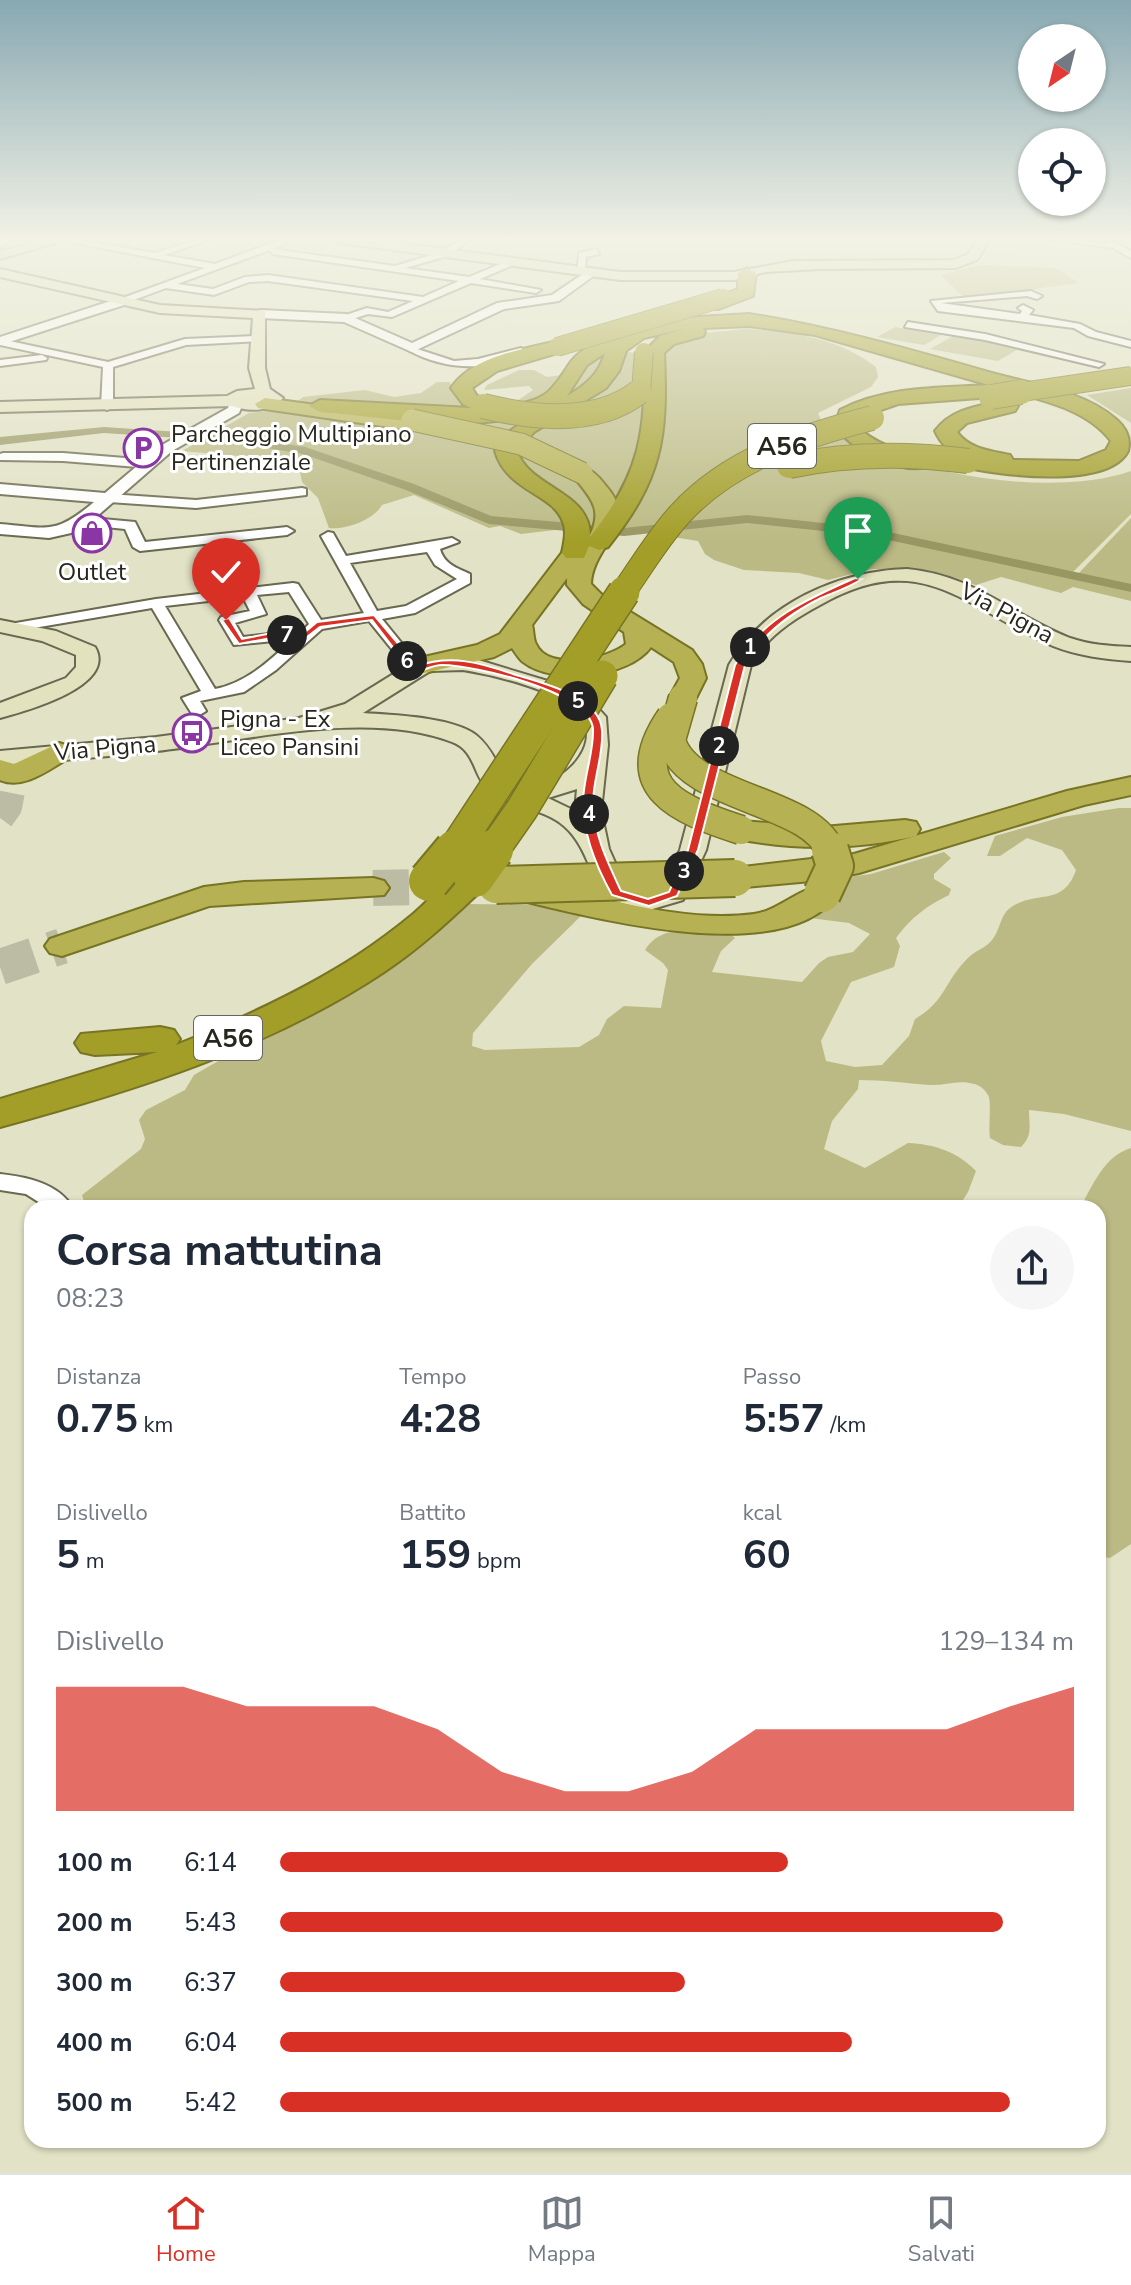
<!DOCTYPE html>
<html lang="it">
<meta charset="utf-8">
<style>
body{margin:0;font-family:"Nunito Sans",sans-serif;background:#f6f6f7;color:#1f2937;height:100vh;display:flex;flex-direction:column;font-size:30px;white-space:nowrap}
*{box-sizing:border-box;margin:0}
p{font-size:26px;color:#747a83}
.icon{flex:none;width:44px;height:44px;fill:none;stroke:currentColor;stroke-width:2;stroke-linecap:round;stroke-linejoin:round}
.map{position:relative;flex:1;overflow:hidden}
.panel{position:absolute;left:24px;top:1200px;width:1082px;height:948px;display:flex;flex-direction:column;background:#fff;border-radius:24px;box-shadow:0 2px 6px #0004}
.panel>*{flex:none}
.needle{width:52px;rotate:215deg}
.tools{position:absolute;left:1018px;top:24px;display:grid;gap:16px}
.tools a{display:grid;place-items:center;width:88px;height:88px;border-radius:50%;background:#fff;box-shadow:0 2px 6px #0004;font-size:40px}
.pin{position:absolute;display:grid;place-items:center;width:68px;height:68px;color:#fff;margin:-82px -34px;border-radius:50% 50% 50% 0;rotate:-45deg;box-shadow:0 0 8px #0007}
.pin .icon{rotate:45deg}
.km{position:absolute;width:40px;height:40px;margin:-20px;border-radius:50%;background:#222;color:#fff;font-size:22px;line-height:40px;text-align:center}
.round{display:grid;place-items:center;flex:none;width:84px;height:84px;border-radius:42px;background:#f6f6f7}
.headline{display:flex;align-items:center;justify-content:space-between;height:136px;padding:0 32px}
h1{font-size:44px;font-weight:700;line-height:60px}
.stats{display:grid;grid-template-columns:repeat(3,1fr);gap:12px;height:136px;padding:8px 32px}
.stats div{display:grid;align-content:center}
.stats b{font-size:40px;font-weight:700}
.stats small{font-size:22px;font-weight:400}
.stats p{font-size:22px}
.chart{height:224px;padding:16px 32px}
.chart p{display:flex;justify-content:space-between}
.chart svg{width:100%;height:144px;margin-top:8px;fill:#d93025;opacity:.7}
ul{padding:0 32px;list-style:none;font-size:26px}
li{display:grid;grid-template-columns:128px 96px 1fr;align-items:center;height:60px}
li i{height:20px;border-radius:10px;background:#d93025}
.menu{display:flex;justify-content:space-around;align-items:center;height:112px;border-top:2px solid #e0e1e3;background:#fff;font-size:22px;color:#747a83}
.menu a{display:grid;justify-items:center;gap:4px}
.menu .selected{color:#d93025}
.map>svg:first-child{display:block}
.green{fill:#bbba84}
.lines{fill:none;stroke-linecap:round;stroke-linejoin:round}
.canal{fill:#989661;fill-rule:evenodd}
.trunk-tunnel-far1{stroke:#bcbca4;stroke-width:28;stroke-dasharray:28 14;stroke-linecap:butt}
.trunk-tunnel{stroke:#bcbca4;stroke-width:36;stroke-dasharray:36 18;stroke-linecap:butt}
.minor-casing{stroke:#696850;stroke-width:4}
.tertiary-casing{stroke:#696850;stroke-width:4}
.secondary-casing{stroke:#696850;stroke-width:4}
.trunk-casing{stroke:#777424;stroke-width:4}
.motorway-casing{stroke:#777424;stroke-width:4}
.minor{fill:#fff;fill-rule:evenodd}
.tertiary{fill:#fff;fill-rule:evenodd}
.secondary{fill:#e3e2be;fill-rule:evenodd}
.trunk{fill:#b6b253;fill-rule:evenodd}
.motorway{fill:#a39e28;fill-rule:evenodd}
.trunk-bridge-far2-casing{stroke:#777424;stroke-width:23;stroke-linecap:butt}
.trunk-bridge-far1-casing{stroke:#777424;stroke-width:31;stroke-linecap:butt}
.trunk-bridge-casing{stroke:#777424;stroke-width:40;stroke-linecap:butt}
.motorway-bridge-far3-casing{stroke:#777424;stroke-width:20;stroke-linecap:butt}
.motorway-bridge-far2-casing{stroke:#777424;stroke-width:26;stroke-linecap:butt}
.motorway-bridge-far1-casing{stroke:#777424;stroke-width:34;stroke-linecap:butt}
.motorway-bridge-casing{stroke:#777424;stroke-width:44;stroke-linecap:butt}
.trunk-bridge-far2{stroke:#b6b253;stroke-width:21}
.trunk-bridge-far1{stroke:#b6b253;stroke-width:28}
.trunk-bridge{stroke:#b6b253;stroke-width:36}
.motorway-bridge-far3{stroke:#a39e28;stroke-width:18}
.motorway-bridge-far2{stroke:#a39e28;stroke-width:24}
.motorway-bridge-far1{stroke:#a39e28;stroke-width:31}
.motorway-bridge{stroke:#a39e28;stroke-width:40}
.route{fill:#d93025;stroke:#fff;stroke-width:2}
.labels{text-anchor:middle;stroke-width:6;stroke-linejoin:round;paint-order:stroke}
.far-poi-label{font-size:24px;fill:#26261c;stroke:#fff;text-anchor:start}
.far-street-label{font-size:24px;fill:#26261c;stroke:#fff}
.shield{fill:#fff;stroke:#676760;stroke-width:2}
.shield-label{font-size:26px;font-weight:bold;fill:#26261c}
</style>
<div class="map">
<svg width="1131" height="2173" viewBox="0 0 1131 2173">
<rect width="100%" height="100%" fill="#e2e2c6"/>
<g class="green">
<polygon points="979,265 1056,268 1079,283 969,298 961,295 941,275"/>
<polygon points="895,327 941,335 924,345 877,337"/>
<path d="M744,329C791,331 839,338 876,367L878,377L871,387L818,413L822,423C853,436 885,455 918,464C978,482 1071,492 1131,471V514L1073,572L1075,577L1131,588V601L1073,587L1061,593L1001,577L976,585L932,573L901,569H872L828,580L799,573L744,570L714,560L705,554L698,541L622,529H563L521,534L500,526L489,528L414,495L382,505C374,520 345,530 329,528L318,498L302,482L298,461L182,451L249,413L289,408L303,397L365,390L394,397L421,393L437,382H450L453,393L474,406L514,403L533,390L529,386L484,390L487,385L519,370H534L547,377L577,373C598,342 629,353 661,356L666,347L695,334Z"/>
<polygon points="953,336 1020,348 998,361 930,349"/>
<polygon points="1131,388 1131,423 1087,395"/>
<polygon points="1131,518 1131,585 1078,574"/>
<path d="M1119,808H1131V1131L1064,1114L1029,1110C1029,1126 1033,1135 1021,1147L1003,1145L990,1138C988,1127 992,1101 988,1095C985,1090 980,1085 974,1084C959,1079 944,1086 929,1085C905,1083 883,1080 859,1080L858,1089L832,1121L824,1149L865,1168L908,1143C934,1144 958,1152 976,1171L968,1192L958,1208H86L82,1195L141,1149L145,1139L139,1120L146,1110L185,1090L194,1075L284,1023L467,904L537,905L587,910L532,964L473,1033L472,1046L485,1050L579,1047L599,1035L607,1019L624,1006L661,1008L668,970L663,963L645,950C664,921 697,933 728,932L735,938L721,951L712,972L802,982L819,963L828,957L853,952L870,934L849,923L810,918L848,877L871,874L944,852L951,858L934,874V879L951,889L949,895C925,907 912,917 896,938L900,946L894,967L851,982L821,1041L826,1061L855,1067L882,1065L909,1036L915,1019C945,1002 944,982 967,959C974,951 986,948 992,940C1000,931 1000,915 1010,908C1036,889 1063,908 1076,870L1062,850L1027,838L1000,856H987L995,836L1062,817Z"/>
<path d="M1131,1148V1544L1110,1558L1098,1556V1208H1080C1093,1185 1104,1156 1131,1148Z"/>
</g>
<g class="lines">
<polygon class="canal" points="104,427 225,435 305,447 414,484 491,516 624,528 747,515 870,528 1131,584 1131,592 870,536 747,523 624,536 489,524 406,490 303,454 225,441 104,433 0,445 0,437"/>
<polyline class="trunk-tunnel-far1" points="0,818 8,807 14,776"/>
<g class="trunk-tunnel">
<polyline points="373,888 462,886"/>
<polyline points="0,967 62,946"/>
</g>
<defs>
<g id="minor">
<polygon points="5,239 16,239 0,247 0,241"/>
<path d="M54,239H73L155,253L197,239H210L164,255L215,264L282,239L285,244L272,249L395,266L441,252L461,239H471L447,256L405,268L469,277L510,260L513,265L480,279L541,290L536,293L471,283L392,317L368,314L346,321L343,316L367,308L388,312L413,301L268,281L249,282L214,295L166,288L123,304L120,299L205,268ZM270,250L273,254L459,281L423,297L268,275L245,277L213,289L177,284Z"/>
<polygon points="1050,239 1115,243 1131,251 1131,258 1113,248"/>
<polygon points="596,249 599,254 586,257 585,270 573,274 578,267 579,253"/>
<polygon points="1031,291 1042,296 1037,299 1027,296 941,303 1020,314 1022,311 1018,308 1023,305 1033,310 1029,315 1080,324 1096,332 1131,341 1131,347 1088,336 1074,328 938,311 931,301"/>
<polygon points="908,322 985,334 1104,364 1099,367 985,340 905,327"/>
<polygon points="258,336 262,337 262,341 186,345 113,367 113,407 107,410 101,407 103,367 0,345 0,339 108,362 185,339"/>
<path d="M408,346L454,361L478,359L521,348L526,351C490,373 444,370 408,350Z"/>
<polygon points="42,355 47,358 46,360 0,366 0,360"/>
<polygon points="63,453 150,460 156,464 150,468 63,461 0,460 0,454 3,453"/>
<polygon points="302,488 306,489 306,495 196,508 109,502 103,498 109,494 196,500"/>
<polygon points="81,517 135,522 145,542 287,527 294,531 287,535 140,551 133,547 125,529 76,524 76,518"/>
<path d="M328,532L333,533L346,556L452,538L459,542L440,549C444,564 457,568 470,574V583L415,613L382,619L421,667V673H411L369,621L322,629L276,670L244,692L200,701L206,711L198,716L192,714L182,698L201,691L152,608L10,632L3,628L10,624L156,599L293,583L298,584L321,620L364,613L321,536ZM427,552L435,565L457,579L406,606L377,611L350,563ZM289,592L309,624L303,630L243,637L235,623L266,614L257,595ZM243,597L250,611L221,617L219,620L234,645L293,639C270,660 247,683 215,689L165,606Z"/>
<path d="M0,1174C27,1177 58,1183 73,1208H48L26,1194L0,1190Z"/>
</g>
<g id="tertiary">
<polygon points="586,272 596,274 559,301 504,309 412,352 344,322 260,318 254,314 260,310 346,314 412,343 497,303 552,295"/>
<polygon points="123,297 127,298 127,304 0,345 0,337"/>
<path d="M236,399L243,403L239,413L172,451L80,531L49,538L0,534V524C49,528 55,535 94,502L0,494V484L105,493L162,445L228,408L231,400Z"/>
</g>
<g id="secondary">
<polygon points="48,239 69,239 0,259 0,251"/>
<polygon points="334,239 368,239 620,272 734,272 793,261 954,260 968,254 978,239 990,239 977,260 956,268 819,269 766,272 734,280 620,280 340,243"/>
<path d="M0,269L160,305L265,311V368L270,389L283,398C270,412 250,412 232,406L0,412V402L227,396L237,391L255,389L249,368L253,318L160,313L0,277ZM264,398L244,399H246Z"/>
<path d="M907,569C977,576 1009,614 1070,638C1090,645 1110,646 1131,647V661C1104,659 1078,656 1053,646C964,608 923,546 820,605C792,620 766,637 751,665L706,850L683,900L649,910L606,899C590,875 586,845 564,826C544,808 508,807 488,789C473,776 476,751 452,742C367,709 246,741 157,751C105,757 52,761 0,765V751L156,737L299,718L345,704L416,660L450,656L475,659L571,688L589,698L606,717L608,745L601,811L609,849L626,887L648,893L662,889L680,850L729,665C764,604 838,571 907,569ZM463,670C494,675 547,688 572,707C610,736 568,785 530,785C499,786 500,754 476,735C453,717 392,715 363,713L430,671ZM577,789L575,811L548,798Z"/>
<path d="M0,620L56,631L95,647C118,686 26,711 0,718V703L66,678L76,667V655L42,641L0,632Z"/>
</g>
<g id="trunk">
<polygon points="265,398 409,418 419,424 409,430 258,408 255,404"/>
<path d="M582,467C592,469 600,478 606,486C641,525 592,546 591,584L601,594L692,650L702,664L706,678L693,704H673L669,698L680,678L674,662L651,647C628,678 554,686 523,662C519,659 515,652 512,648L494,657L424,673L415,671L411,665L415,659L477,645L500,634L574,537H589C605,507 588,496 571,473ZM567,578V585L583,604L624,632L626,644C608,659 548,672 536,644C533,639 534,631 532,625Z"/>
<path d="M59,743L69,746L73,752L69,758C48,770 24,790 0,780V760L14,764Z"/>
<polygon points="1131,777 1131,795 1084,805 859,873 822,880 735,888 724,885 719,878 724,871 735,868 854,854 1067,791"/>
<path d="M905,820L916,822L920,829L916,836C857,850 789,851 730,837L726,830L730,823L741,821L823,827Z"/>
<polygon points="373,878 384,881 389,888 384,895 209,906 62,956 50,953 45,946 50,939 204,887 244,882"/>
<path d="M527,882C600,895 679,924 754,914C783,910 805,880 834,887L838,894C786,970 590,917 515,899L511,892L515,885Z"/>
</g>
<g id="motorway">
<polygon points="747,268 756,273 753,296 719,309 707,309 704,305 707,301 738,289 738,273"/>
<path d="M749,314C832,327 911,350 992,373C1032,384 1085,391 1117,420C1126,428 1131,439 1128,451C1108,490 996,475 960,466L957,461L960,456C948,450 941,444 935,431C952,408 980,406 1007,400L1015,401L1018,406L1015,411L967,423L957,432C969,449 991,451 1010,455L1013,460L1079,461L1106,450L1111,441C1086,408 1040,400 1002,389L1000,395L993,397L898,404L858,418L857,426C875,445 901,451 926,457L929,462L926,467C897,474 851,449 835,426L840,410C886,386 939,388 989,385L815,335L749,326L703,328L705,332L703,336L674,344L664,353C668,439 662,479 608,547L599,550L589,546L584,558H566L562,553C564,543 567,531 563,522C553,493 507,492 495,451L507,433L539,411C478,435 385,417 320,412L309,406L320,400L471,408L463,404L451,388C473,356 521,350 557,341L564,343L567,347L564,351L497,371L472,388L477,396L491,401L493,407C510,406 539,403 551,389C572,366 565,359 597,342C643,317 699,317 749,314ZM684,329L660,336L644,352C646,432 641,473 590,537C591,491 530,489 517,451L534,432L606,388L619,371L626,351L644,338ZM605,353C599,374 586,385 567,396L587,365Z"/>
<path d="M474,866L487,869L492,877L487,885C454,916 422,947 384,972C268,1049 133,1091 0,1127V1099L157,1052L95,1055L81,1052L75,1043L81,1034L160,1027L174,1030L180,1039L176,1045C239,1020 301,992 358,955C376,943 395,929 412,915C432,899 449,873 474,866Z"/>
</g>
</defs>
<use href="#minor" class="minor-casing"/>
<use href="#tertiary" class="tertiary-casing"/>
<use href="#secondary" class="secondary-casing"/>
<use href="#trunk" class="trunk-casing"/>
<use href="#motorway" class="motorway-casing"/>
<use href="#minor" class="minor"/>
<use href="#tertiary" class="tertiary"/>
<use href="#secondary" class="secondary"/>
<use href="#trunk" class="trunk"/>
<use href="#motorway" class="motorway"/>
<defs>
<polyline id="trunk-bridge-far2" points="412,420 521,444 582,473"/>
<g id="trunk-bridge-far1">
<path d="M683,698L671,740C685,799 815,800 830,852"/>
<path d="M671,717C622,788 680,810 741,830"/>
</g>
<g id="trunk-bridge">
<polyline points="496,885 735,878"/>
<polyline points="822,894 835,866 830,850"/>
</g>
<g id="motorway-bridge-far3">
<polyline points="557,347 723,298"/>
<polyline points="636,394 641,391 644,352"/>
<polyline points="1008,394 1131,376"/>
</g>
<g id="motorway-bridge-far2">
<polyline points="991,397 1021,392"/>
<path d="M483,406C532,418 597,425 639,392"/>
<path d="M789,466C849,453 907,453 968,461"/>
<path d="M622,594C641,567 658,538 680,514C730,459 803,436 872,418"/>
</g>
<g id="motorway-bridge-far1">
<polyline points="453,852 624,592"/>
<polyline points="492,852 522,809 602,676"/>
</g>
<g id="motorway-bridge">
<polyline points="474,877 493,850"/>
<polyline points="429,881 455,850"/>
</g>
</defs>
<use href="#trunk-bridge-far2" class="trunk-bridge-far2-casing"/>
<use href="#trunk-bridge-far1" class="trunk-bridge-far1-casing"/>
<use href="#trunk-bridge" class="trunk-bridge-casing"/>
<use href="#motorway-bridge-far3" class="motorway-bridge-far3-casing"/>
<use href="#motorway-bridge-far2" class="motorway-bridge-far2-casing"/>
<use href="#motorway-bridge-far1" class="motorway-bridge-far1-casing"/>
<use href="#motorway-bridge" class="motorway-bridge-casing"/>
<use href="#trunk-bridge-far2" class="trunk-bridge-far2"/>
<use href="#trunk-bridge-far1" class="trunk-bridge-far1"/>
<use href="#trunk-bridge" class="trunk-bridge"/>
<use href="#motorway-bridge-far3" class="motorway-bridge-far3"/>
<use href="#motorway-bridge-far2" class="motorway-bridge-far2"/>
<use href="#motorway-bridge-far1" class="motorway-bridge-far1"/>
<use href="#motorway-bridge" class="motorway-bridge"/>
</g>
<linearGradient id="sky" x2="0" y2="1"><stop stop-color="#88a8b2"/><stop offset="0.44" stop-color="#f2f2e5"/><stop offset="1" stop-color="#f2f2e5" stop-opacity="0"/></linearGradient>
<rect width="1131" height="543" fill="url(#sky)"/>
<path class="route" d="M855,578L862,579C850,587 835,592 821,598C791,613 761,635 745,665L698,850L677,896L649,906L612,895C597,868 583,835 583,803C583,778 594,753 593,729C590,691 473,665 442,665C431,665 423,672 412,672L372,620L320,627L307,637H277L239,644L222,620L229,618L242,639L277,632H305L317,622L374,615L417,666C451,654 481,663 513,674C540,682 600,696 602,730C604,754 593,779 593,803C594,835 608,863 621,891L648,899L669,892L688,850L735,665C761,619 809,598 855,578Z"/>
<defs>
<symbol id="parking-ring" viewBox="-11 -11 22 22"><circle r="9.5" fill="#fff" stroke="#8a36a5" stroke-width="1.5"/><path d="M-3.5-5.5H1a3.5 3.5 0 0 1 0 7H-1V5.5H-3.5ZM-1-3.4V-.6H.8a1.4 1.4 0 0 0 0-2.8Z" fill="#8a36a5"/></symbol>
<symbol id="shop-ring" viewBox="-11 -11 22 22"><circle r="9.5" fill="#fff" stroke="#8a36a5" stroke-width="1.5"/><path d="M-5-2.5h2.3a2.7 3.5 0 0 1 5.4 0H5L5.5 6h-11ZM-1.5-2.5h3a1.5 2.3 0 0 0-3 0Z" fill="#8a36a5"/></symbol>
<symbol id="bus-ring" viewBox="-11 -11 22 22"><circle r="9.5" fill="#fff" stroke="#8a36a5" stroke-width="1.5"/><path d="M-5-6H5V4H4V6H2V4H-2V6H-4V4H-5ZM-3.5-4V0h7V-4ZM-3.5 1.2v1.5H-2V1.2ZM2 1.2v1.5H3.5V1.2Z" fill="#8a36a5"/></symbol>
</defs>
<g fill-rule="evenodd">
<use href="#parking-ring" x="121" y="426" width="44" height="44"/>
<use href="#shop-ring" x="70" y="511" width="44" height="44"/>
<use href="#bus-ring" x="170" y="711" width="44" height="44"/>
</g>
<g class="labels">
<g class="far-poi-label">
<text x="171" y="442">Parcheggio Multipiano<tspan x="171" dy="28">Pertinenziale</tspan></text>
<text x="92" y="580" text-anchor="middle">Outlet</text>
<text x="220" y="727">Pigna - Ex<tspan x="220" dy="28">Liceo Pansini</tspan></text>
</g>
<g class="far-street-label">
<text transform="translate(1007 613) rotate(28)" y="8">Via Pigna</text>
<text transform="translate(105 748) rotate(-5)" y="8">Via Pigna</text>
</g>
<g class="shield">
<rect x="748" y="424" width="68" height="44" rx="6"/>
<rect x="194" y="1016" width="68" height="44" rx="6"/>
</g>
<g class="shield-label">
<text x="782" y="455">A56</text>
<text x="228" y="1047">A56</text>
</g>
</g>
</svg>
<div class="tools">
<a><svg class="needle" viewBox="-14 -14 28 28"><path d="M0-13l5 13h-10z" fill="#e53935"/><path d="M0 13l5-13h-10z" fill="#747a83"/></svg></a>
<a><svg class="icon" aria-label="locate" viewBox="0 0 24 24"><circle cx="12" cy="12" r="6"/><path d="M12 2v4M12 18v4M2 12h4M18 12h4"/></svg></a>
</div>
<div class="pin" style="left:858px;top:579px;background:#1e9e55"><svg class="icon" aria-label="arrive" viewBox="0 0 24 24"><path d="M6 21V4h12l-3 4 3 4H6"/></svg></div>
<div class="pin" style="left:226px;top:620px;background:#d93025"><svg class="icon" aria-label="check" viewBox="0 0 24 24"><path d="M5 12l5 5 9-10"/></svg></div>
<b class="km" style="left:750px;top:647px">1</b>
<b class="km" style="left:719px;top:746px">2</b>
<b class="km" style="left:684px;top:871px">3</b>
<b class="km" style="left:589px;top:814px">4</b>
<b class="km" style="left:578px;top:701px">5</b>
<b class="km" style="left:407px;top:661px">6</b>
<b class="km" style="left:287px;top:635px">7</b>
<section class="panel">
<div class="headline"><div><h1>Corsa mattutina</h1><p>08:23</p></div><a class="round"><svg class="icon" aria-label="share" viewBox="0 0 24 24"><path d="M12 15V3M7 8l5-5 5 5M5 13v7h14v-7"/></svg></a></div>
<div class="stats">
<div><p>Distanza</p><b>0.75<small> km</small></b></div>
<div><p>Tempo</p><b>4:28</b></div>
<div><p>Passo</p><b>5:57<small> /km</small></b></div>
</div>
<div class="stats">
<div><p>Dislivello</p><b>5<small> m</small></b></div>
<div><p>Battito</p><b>159<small> bpm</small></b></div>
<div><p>kcal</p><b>60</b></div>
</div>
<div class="chart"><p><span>Dislivello</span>129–134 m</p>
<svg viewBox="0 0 160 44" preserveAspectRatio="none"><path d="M0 44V6L10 6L20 6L30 12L40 12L50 12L60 19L70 32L80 38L90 38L100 32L110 19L120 19L130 19L140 19L150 12L160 6V44z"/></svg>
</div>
<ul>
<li><b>100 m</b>6:14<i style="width:64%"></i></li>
<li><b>200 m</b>5:43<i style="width:91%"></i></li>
<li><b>300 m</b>6:37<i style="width:51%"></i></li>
<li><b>400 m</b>6:04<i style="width:72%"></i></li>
<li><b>500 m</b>5:42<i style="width:92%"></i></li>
</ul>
</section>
</div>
<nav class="menu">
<a class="selected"><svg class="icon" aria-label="home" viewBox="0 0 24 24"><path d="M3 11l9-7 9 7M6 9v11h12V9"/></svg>Home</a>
<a><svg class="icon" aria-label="map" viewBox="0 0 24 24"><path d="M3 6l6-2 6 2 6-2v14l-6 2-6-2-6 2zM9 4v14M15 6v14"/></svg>Mappa</a>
<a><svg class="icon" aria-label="saved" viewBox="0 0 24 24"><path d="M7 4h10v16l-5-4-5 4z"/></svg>Salvati</a>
</nav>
